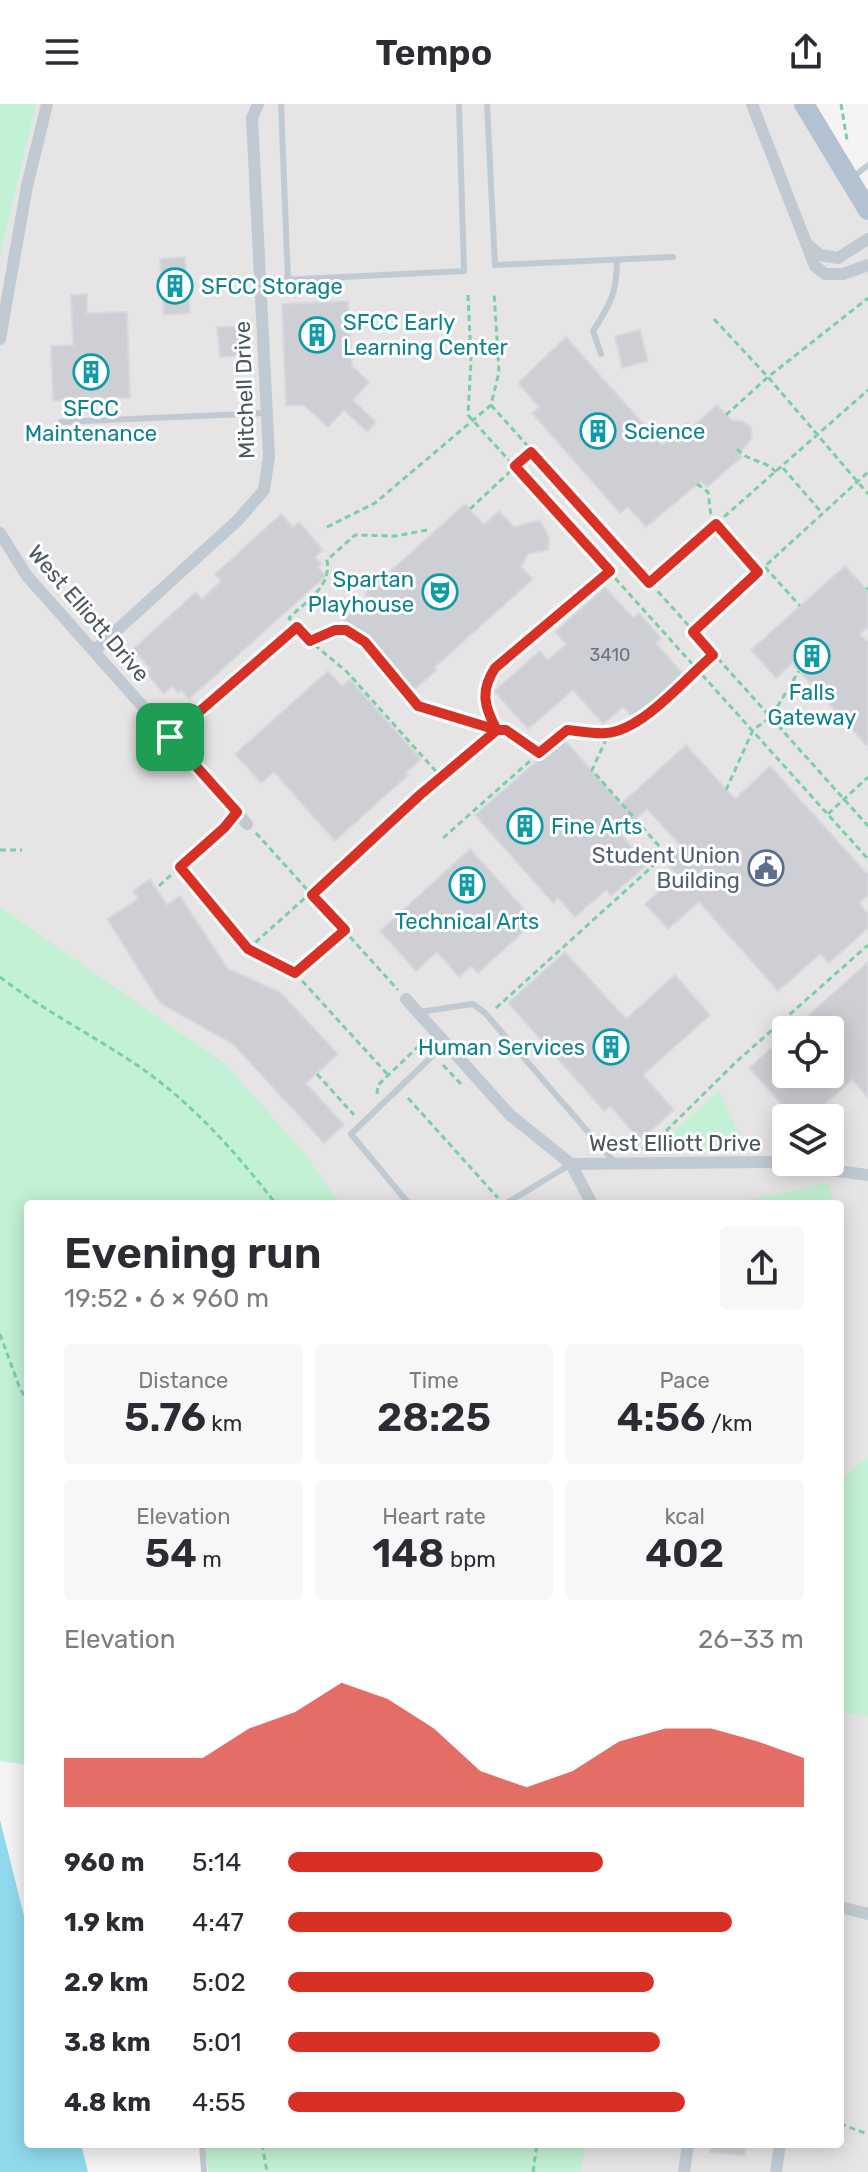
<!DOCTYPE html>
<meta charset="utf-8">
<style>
body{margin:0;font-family:Rubik,sans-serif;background:#f7f7f7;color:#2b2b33;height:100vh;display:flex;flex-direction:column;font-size:30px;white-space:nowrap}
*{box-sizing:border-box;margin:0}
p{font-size:26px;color:#7c7c81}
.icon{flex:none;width:44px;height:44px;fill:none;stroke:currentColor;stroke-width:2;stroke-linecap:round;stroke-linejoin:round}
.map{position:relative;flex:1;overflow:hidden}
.details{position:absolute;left:24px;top:1096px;width:820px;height:948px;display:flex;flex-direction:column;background:#fff;border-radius:8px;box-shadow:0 4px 20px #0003}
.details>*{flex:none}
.tools{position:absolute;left:772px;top:912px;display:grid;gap:16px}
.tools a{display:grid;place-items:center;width:72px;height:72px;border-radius:8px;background:#fff;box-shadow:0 4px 20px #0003;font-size:40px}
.pin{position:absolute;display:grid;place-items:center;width:68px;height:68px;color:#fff;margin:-34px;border-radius:16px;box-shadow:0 4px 12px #0006}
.round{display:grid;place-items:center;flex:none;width:84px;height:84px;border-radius:8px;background:#f7f7f7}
.summary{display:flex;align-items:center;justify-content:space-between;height:136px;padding:0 40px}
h1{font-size:44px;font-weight:600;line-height:60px}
.figures{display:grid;grid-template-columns:repeat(3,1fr);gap:12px;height:136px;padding:8px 40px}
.figures div{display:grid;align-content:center;border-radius:8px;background:#f7f7f7;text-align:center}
.figures b{font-size:40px;font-weight:600}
.figures small{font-size:22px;font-weight:400}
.figures p{font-size:22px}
.chart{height:224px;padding:16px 40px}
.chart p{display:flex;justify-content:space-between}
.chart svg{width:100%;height:144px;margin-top:8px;fill:#d93025;opacity:.7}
ul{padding:0 40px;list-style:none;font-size:26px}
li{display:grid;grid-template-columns:128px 96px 1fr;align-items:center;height:60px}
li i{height:20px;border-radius:10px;background:#d93025}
header{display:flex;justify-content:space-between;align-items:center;height:104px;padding:0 40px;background:#fff;font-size:36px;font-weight:600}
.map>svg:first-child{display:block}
.education{fill:#e6e4e5;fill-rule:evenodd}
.green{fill:#c3f1d5}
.water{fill:#90daee}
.building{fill:#cdcfd5;stroke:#d7d9de;stroke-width:2}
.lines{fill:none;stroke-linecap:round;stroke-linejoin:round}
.path{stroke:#7ad0a6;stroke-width:3;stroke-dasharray:6 4;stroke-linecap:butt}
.lane{stroke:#c1cad2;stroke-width:6}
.street{stroke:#c1cad2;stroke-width:12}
.primary{stroke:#b3c2d1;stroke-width:20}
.route-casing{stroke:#fff;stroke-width:16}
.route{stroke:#d93025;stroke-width:10}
.labels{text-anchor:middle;stroke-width:6;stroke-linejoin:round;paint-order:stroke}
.number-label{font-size:18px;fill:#6b747e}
.culture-label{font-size:22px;fill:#0d838f;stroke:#fff;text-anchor:start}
.street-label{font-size:22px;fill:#4a5661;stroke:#fff}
.service-label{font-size:22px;fill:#4e5e75;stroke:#fff;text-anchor:end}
</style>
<header><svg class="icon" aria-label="menu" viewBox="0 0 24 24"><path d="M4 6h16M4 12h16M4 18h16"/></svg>Tempo<svg class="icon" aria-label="share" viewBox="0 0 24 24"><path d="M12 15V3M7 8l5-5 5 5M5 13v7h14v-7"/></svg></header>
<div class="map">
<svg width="868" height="2068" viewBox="0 0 868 2068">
<rect width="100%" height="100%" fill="#f5f3f3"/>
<path class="education" d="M36,0H804L868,106V2068H542L546,2040H840V1100H289L0,851V154ZM786,926H830V970H786ZM786,1014H830V1058H786Z"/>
<g class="green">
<polygon points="0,0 36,0 0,154"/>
<polygon points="0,803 225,960 304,1048 340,1100 28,1100 28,1661 0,1657"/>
<polygon points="719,987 746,1044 671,1046 670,1031"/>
<polygon points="829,1079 834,1100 728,1100"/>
<polygon points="868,1353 868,1612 840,1609 840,1376"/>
<polygon points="204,2040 585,2040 581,2068 208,2068"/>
</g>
<polygon class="water" points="0,1716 28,1828 28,2040 81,2040 88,2068 0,2068"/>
<g class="building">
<polygon points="185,153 190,209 164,211 160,155"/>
<polygon points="87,190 87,209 127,208 130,294 53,297 51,242 73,241 71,191"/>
<polygon points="348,197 352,262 369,278 353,296 376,318 367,328 344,306 328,323 304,301 286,302 282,200"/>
<polygon points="244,222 246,251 220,253 217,223"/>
<polygon points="640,226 648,257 622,264 615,232"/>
<polygon points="566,233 662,341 687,319 692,323 717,301 731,316 743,317 751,324 752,334 739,350 742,353 707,383 701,377 646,423 628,403 620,409 532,309 539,303 518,279"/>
<polygon points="465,400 484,421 499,407 514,423 540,416 549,434 548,446 528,450 521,463 533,475 435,563 437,566 410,589 344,515 368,493 365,490"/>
<polygon points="281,410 293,423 299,418 323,446 315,453 322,460 318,463 326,472 189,595 181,586 178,589 172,582 164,590 146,569 151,565 133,545 196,488 202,495 221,477 215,470"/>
<polygon points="845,462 868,487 868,523 860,530 868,539 868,643 792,559 776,574 751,546"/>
<polygon points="605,483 633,514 639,509 661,534 656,539 684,571 634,615 623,603 603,620 573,586 528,625 494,587 540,547 548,556 566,540 555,528"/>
<polygon points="328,567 342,582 350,575 421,655 406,669 408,671 335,737 274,668 261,679 235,650"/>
<polygon points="563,634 621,700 686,641 735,695 770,662 868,771 868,791 859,799 868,810 868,824 829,859 820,850 778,887 699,798 668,825 645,800 677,771 664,758 681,742 647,705 620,729 647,761 611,792 606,786 575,813 558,794 553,799 475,711"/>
<polygon points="470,745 535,817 478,869 471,862 459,873 437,848 416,867 380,827"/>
<polygon points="150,775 167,801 180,792 228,865 280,888 338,950 306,979 344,1021 324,1039 233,940 160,899 107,815 138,795 133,787"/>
<polygon points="565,848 626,915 675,871 710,911 643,971 674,1006 640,1036 610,1002 604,1007 508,899"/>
<polygon points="868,858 868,994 852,976 809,1014 794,1014 749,964 786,931 786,970 830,970 830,926 792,926"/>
<polygon points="711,2040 746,2040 745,2052 710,2048"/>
</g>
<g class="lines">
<g class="path">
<polyline points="841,0 847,36"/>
<polyline points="468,191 471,257 468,311 868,755"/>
<polyline points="714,215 768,273 868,390"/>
<polyline points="491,301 868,722"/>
<polyline points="726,311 768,273 868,194"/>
<path d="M737,345C750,359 764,355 776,368"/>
<polyline points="783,364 822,409"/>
<polyline points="697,380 708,388 711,412 716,420 758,468"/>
<polyline points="470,405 531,348"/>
<polyline points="327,423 375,399 491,301 499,268 494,188"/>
<path d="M427,426L396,432L355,431L327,456C332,483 306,497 289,514L310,537L347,568L441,673"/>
<polyline points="765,463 800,502"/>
<polyline points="649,479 868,286"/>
<polyline points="866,485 868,484"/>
<polyline points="693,528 868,368"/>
<path d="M310,537L335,526H346L365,538L418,602L497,626H506L539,649L567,626C580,627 593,630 606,629C642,627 686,574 713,551"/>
<polyline points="178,625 297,523"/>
<polyline points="726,686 753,626 771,613 799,567"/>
<polyline points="828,710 868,673"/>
<polyline points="256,729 398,886"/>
<polyline points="443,734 539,649"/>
<polyline points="0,746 22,746"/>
<polyline points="180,763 248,845 295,869 389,972"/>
<polyline points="159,782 230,717"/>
<path d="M248,845L421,690L497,626C484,603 480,587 495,564L609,468"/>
<polyline points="295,869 344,827"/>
<path d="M0,873C45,908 97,933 144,966C195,1002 238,1051 276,1100"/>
<polyline points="496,904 666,750 592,666 609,629"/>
<polyline points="443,961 461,980"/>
<polyline points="317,970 354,1011"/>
<polyline points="377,990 378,981 425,936"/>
<polyline points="408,994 498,1094"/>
<polyline points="642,1045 662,1031 736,958 868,841"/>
<polyline points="0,1230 19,1282 28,1299"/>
<polyline points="840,2020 868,2030"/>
<polyline points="262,2040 267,2068"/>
<polyline points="533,2068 537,2040"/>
</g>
<g class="lane">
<polyline points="281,0 288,176"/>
<polyline points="487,0 495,161 673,153"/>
<polyline points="852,74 868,61"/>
<polyline points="260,177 464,167 459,0"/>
<path d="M601,250L593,227C610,201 617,189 617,156"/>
<polyline points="61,318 267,309"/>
<polyline points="419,908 473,900 485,909 615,1059"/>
<polyline points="409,1100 351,1030 446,939"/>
<polyline points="505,1100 571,1060"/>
<polyline points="202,2040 204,2068"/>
</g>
<g class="street">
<polyline points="752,0 815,162 825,170 843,170 868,161"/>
<polyline points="809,142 820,151 838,154 868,135"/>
<polyline points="0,235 27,82 47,0"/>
<polyline points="0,429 27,472 247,720"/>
<polyline points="94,547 238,416 264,386 269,352 252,14 258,0"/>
<polyline points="406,895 510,1011 571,1060 771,1058 868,1071"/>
<polyline points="571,1060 592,1100"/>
<polyline points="840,1803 868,1810"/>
<polyline points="684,2068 688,2040"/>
<polyline points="776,2068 780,2040"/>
</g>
<polyline class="primary" points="804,0 868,106"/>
</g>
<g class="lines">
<defs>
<path id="route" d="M170,633L237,708L224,724L180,763L248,845L295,869L345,826L312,791L421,690L497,626H506L539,649L567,626C580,627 594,630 606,629C642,627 686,574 713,551L693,528L758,468L716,420L649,479L531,348L515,362L610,467L495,564C480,587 484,603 497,626L418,602L365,538L346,526H335L310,537L297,523L170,633"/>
</defs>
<use href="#route" class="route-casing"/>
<use href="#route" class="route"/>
</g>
<defs>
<symbol id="building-ring" viewBox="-11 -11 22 22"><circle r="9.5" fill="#fff" stroke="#0f9aa8" stroke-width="1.5"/><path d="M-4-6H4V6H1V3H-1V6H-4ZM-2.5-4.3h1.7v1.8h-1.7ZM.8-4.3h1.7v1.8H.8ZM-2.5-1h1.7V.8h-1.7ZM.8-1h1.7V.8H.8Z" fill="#0f9aa8"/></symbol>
<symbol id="theatre-ring" viewBox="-11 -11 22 22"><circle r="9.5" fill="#fff" stroke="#0f9aa8" stroke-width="1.5"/><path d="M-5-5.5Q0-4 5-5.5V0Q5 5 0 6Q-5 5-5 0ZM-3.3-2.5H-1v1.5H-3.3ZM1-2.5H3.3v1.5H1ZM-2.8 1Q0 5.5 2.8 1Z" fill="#0f9aa8"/></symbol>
<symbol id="civic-ring" viewBox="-11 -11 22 22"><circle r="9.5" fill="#fff" stroke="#5c6f8a" stroke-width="1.5"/><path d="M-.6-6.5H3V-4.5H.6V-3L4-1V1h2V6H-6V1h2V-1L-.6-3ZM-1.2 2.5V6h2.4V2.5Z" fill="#5c6f8a"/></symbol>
</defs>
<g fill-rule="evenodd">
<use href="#building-ring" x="155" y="162" width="40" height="40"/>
<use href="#building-ring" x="297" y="211" width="40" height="40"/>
<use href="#building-ring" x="71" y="248" width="40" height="40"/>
<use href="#building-ring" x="578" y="307" width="40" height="40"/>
<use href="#theatre-ring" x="420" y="468" width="40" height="40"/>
<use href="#building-ring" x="792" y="532" width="40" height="40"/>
<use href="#building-ring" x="505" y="702" width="40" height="40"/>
<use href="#civic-ring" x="746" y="744" width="40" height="40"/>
<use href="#building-ring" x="447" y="761" width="40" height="40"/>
<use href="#building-ring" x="591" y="923" width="40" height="40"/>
</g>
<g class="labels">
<g class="number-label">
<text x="610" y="557">3410</text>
</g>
<g class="culture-label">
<text x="201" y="190">SFCC Storage</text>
<text x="343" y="226">SFCC Early<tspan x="343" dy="25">Learning Center</tspan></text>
<text x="91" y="312" text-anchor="middle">SFCC<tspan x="91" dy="25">Maintenance</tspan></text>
<text x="624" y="335">Science</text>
<text x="414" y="483" text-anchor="end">Spartan<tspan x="414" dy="25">Playhouse</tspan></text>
<text x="812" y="596" text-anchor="middle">Falls<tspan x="812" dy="25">Gateway</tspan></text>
<text x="551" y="730">Fine Arts</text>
<text x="467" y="825" text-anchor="middle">Technical Arts</text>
<text x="585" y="951" text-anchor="end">Human Services</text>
</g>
<g class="street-label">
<text transform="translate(244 286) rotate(-92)" y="8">Mitchell Drive</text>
<text transform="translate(89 509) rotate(49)" y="8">West Elliott Drive</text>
<text x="675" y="1047">West Elliott Drive</text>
</g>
<g class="service-label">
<text x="740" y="759">Student Union<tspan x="740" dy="25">Building</tspan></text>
</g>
</g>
</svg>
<div class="tools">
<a><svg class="icon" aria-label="locate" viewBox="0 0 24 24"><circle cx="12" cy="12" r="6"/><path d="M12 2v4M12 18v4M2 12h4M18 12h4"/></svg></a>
<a><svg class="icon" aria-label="layers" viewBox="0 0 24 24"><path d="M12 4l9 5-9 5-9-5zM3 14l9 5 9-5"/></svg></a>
</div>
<div class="pin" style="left:170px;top:633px;background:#1e9e55"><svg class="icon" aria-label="arrive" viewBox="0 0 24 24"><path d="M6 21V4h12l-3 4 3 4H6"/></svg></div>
<section class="details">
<div class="summary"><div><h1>Evening run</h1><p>19:52 · 6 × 960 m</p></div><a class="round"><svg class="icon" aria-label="share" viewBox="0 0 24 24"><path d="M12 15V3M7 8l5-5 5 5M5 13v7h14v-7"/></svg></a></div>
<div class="figures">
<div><p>Distance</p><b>5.76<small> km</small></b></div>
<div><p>Time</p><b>28:25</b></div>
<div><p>Pace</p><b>4:56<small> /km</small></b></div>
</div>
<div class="figures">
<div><p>Elevation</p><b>54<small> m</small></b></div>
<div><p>Heart rate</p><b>148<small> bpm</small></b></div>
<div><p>kcal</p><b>402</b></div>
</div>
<div class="chart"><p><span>Elevation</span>26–33 m</p>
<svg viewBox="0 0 160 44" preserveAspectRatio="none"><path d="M0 44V29L10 29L20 29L30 29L40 20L50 15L60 6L70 11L80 20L90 33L100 38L110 33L120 24L130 20L140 20L150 24L160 29V44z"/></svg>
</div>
<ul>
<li><b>960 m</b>5:14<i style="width:61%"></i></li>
<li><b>1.9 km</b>4:47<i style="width:86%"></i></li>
<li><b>2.9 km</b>5:02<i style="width:71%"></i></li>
<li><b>3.8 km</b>5:01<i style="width:72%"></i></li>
<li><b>4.8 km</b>4:55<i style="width:77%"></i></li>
</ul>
</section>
</div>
